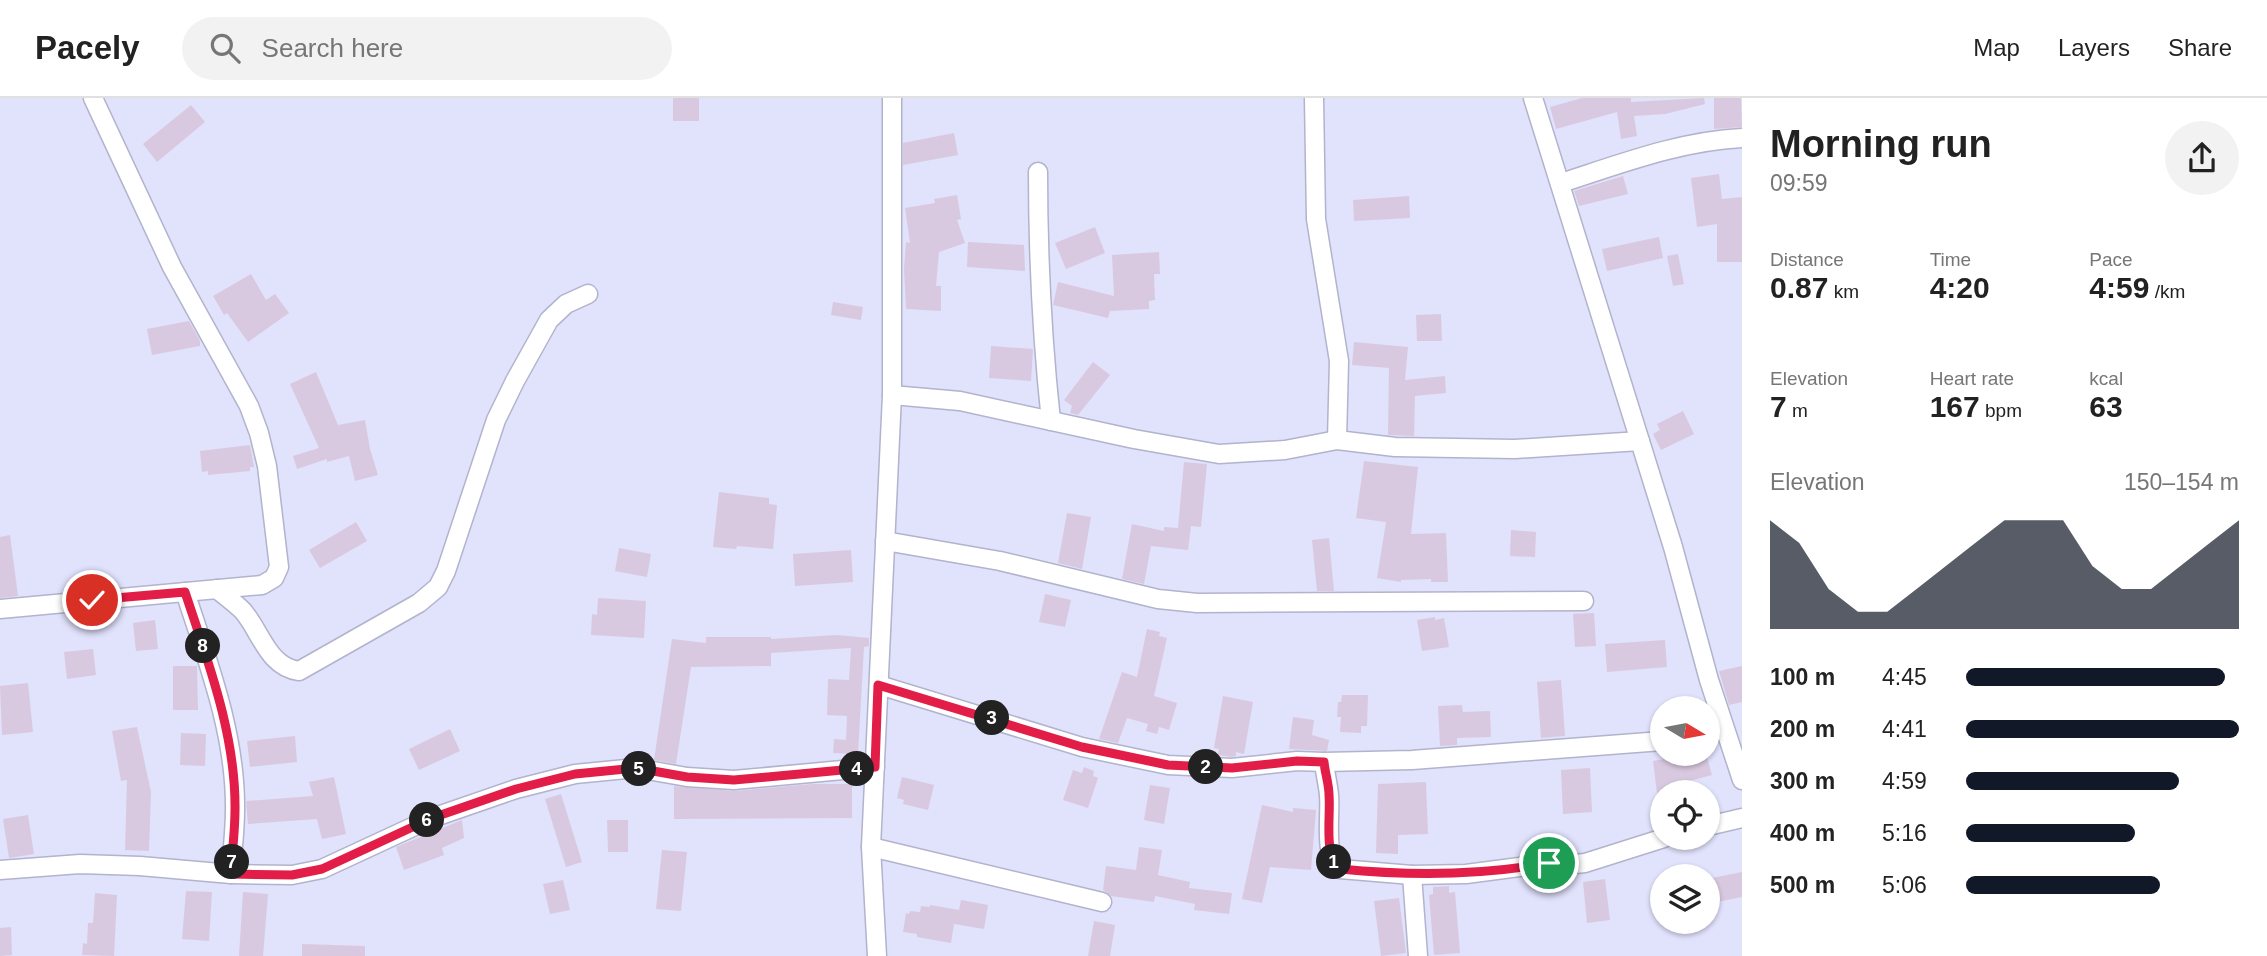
<!DOCTYPE html>
<meta charset="utf-8">
<style>
body{margin:0;font-family:Helvetica,sans-serif;background:#f2f2f2;color:#222;height:100vh;display:flex;flex-direction:column;font-size:26px;white-space:nowrap}
*{box-sizing:border-box;margin:0}
p{font-size:23px;color:#767676}
.icon{flex:none;width:38px;height:38px;fill:none;stroke:currentColor;stroke-width:2;stroke-linecap:round;stroke-linejoin:round}
.map{position:relative;flex:1;overflow:hidden}
.drawer{display:flex;flex-direction:column;background:#fff;width:525px}
.drawer>*{flex:none}
.needle{width:46px;rotate:100deg}
.tools{position:absolute;left:1650px;top:598px;display:grid;gap:14px}
.tools a{display:grid;place-items:center;width:70px;height:70px;border-radius:50%;background:#fff;box-shadow:0 2px 5px #0004;font-size:35px}
.pin{position:absolute;display:grid;place-items:center;width:60px;height:60px;color:#fff;margin:-30px;border:4px solid #fff;border-radius:50%;box-shadow:0 2px 7px #0007}
.km{position:absolute;width:35px;height:35px;margin:-18px;border-radius:50%;background:#222;color:#fff;font-size:19px;line-height:35px;text-align:center}
.round{display:grid;place-items:center;flex:none;width:74px;height:74px;border-radius:37px;background:#f2f2f2}
.headline{display:flex;align-items:center;justify-content:space-between;height:119px;padding:0 28px}
h1{font-size:38px;font-weight:600;line-height:52px}
.figures{display:grid;grid-template-columns:repeat(3,1fr);gap:10px;height:119px;padding:7px 28px}
.figures div{display:grid;align-content:center}
.figures b{font-size:30px;font-weight:600}
.figures small{font-size:19px;font-weight:400}
.figures p{font-size:19px}
.chart{height:196px;padding:14px 28px}
.chart p{display:flex;justify-content:space-between}
.chart svg{width:100%;height:126px;margin-top:7px;fill:#111827;opacity:.7}
ul{padding:0 28px;list-style:none;font-size:23px}
li{display:grid;grid-template-columns:112px 84px 1fr;align-items:center;height:52px}
li i{height:18px;border-radius:9px;background:#111827}
header{display:flex;align-items:center;gap:42px;box-sizing:border-box;height:98px;padding:0 35px;background:#fff;border-bottom:2px solid #e0e0e0}
header strong{font-size:33px}
nav{display:flex;gap:38px;margin-inline-start:auto;font-size:24px}
.search{width:490px;height:63px;background:#f2f2f2;display:flex;align-items:center;gap:18px;box-sizing:border-box;padding:0 24px;border-radius:38px;color:#767676;font-size:26px}
main{display:flex;flex:1;min-height:0}
.map>svg:first-child{display:block}
.building{fill:#d9c9e0}
.lines{fill:none;stroke-linecap:round;stroke-linejoin:round}
.street-casing{stroke:#b2b3cc;stroke-width:21}
.street{stroke:#fff;stroke-width:18}
.route-casing{stroke:#fff;stroke-width:14}
.route{stroke:#e11d48;stroke-width:9}
</style>
<header>
<strong>Pacely</strong>
<div class="search"><svg class="icon" aria-label="search" viewBox="0 0 24 24"><circle cx="10" cy="10" r="6"/><path d="M15 15l6 6"/></svg>Search here</div>
<nav><a>Map</a><a>Layers</a><a>Share</a></nav>
</header>
<main>
<div class="map">
<svg width="1742" height="858" viewBox="0 0 1742 858">
<rect width="100%" height="100%" fill="#e1e2fc"/>
<g class="building">
<rect x="673" y="0" width="26" height="23"/>
<polygon points="1582,0 1631,0 1631,4 1704,0 1705,6 1665,16 1634,18 1637,38 1621,41 1617,14 1556,31 1550,9"/>
<polygon points="1714,0 1741,0 1742,29 1714,31"/>
<polygon points="191,7 205,24 157,64 143,46"/>
<polygon points="954,35 958,57 903,67 903,45"/>
<polygon points="1719,76 1722,101 1742,99 1742,164 1717,164 1717,126 1697,129 1691,80"/>
<polygon points="1623,78 1628,96 1579,108 1574,93"/>
<polygon points="957,97 961,121 957,122 965,145 939,154 936,188 941,188 941,213 906,211 904,171 906,144 910,145 905,110 935,105 934,101"/>
<polygon points="1409,98 1410,120 1354,123 1353,102"/>
<polygon points="1095,129 1105,155 1066,171 1055,145"/>
<polygon points="1659,139 1663,160 1607,173 1602,151"/>
<polygon points="968,144 1024,147 1025,173 967,169"/>
<polygon points="1159,154 1160,176 1154,176 1155,202 1149,203 1149,211 1110,213 1108,220 1053,207 1058,184 1114,198 1112,157"/>
<polygon points="1678,156 1684,186 1673,188 1667,158"/>
<polygon points="251,176 266,202 275,196 289,215 248,244 227,215 224,217 213,198"/>
<polygon points="833,204 863,209 861,222 831,217"/>
<polygon points="1441,216 1442,243 1417,243 1416,217"/>
<polygon points="189,223 200,243 200,248 152,257 147,231"/>
<polygon points="1354,244 1408,249 1405,282 1445,278 1446,295 1415,298 1414,338 1388,337 1389,270 1352,267"/>
<polygon points="991,248 1033,251 1031,283 989,280"/>
<polygon points="1093,264 1110,277 1078,317 1070,315 1072,308 1064,302"/>
<polygon points="316,274 338,327 365,322 370,351 378,377 355,383 349,358 327,364 327,361 297,371 293,358 319,350 290,286"/>
<polygon points="1683,313 1694,336 1661,352 1653,336 1660,332 1657,326"/>
<polygon points="250,347 254,369 250,369 250,373 208,377 208,373 202,374 200,353"/>
<polygon points="1364,363 1418,369 1411,436 1446,435 1448,484 1431,484 1431,481 1401,482 1401,484 1377,480 1386,424 1356,420"/>
<polygon points="1184,364 1207,366 1201,429 1191,428 1188,452 1151,448 1144,486 1122,481 1132,426 1164,433 1164,429 1178,430"/>
<polygon points="719,394 769,400 769,406 777,407 773,451 737,448 736,451 713,449"/>
<polygon points="1067,415 1091,419 1082,471 1058,465"/>
<polygon points="356,424 367,443 320,470 309,452"/>
<polygon points="1511,432 1536,434 1535,459 1510,458"/>
<polygon points="10,437 18,498 0,500 0,439"/>
<polygon points="1329,440 1334,493 1317,493 1312,442"/>
<polygon points="619,450 651,456 647,479 615,473"/>
<polygon points="851,452 853,484 795,488 793,456"/>
<polygon points="1045,496 1071,502 1065,529 1039,524"/>
<polygon points="598,500 646,503 644,540 591,537 592,516 597,517"/>
<polygon points="1594,515 1596,548 1575,549 1573,516"/>
<polygon points="1435,519 1435,522 1444,520 1449,549 1422,553 1417,522"/>
<polygon points="155,522 158,551 136,553 133,525"/>
<polygon points="1147,531 1160,534 1159,538 1167,540 1154,598 1177,605 1169,632 1159,629 1157,636 1146,633 1148,626 1127,620 1118,645 1099,641 1122,574 1137,579"/>
<polygon points="837,537 869,540 869,548 864,549 858,656 833,655 834,641 846,642 847,618 827,617 828,581 849,582 851,550 771,555 771,568 691,569 676,666 654,662 672,541 706,545 706,539 771,539 771,541"/>
<polygon points="1665,542 1667,569 1607,574 1605,546"/>
<polygon points="93,551 96,577 67,581 64,554"/>
<polygon points="173,568 197,568 198,612 173,612"/>
<polygon points="1742,568 1742,604 1729,607 1719,573"/>
<polygon points="1561,582 1565,638 1541,640 1537,584"/>
<polygon points="28,585 33,634 2,637 0,588"/>
<polygon points="1342,597 1368,597 1367,628 1361,628 1361,635 1340,634 1341,619 1337,619 1338,604 1341,604"/>
<polygon points="1223,598 1253,604 1244,656 1236,654 1236,658 1232,659 1218,657 1219,651 1214,650"/>
<polygon points="1462,607 1463,614 1490,613 1491,639 1457,640 1457,647 1440,648 1438,608"/>
<polygon points="1293,619 1314,622 1312,637 1329,642 1327,653 1289,651"/>
<polygon points="137,629 151,694 149,753 125,752 127,682 121,683 112,633"/>
<polygon points="450,631 460,653 419,672 409,651"/>
<polygon points="181,635 206,636 205,668 180,667"/>
<polygon points="295,638 297,664 250,669 247,643"/>
<polygon points="1693,656 1706,656 1712,677 1686,684 1687,695 1657,695 1653,663"/>
<polygon points="1084,669 1094,673 1093,678 1098,680 1088,710 1063,702 1073,672 1082,675"/>
<polygon points="1590,670 1592,714 1563,716 1561,672"/>
<polygon points="334,679 346,736 322,741 317,721 248,726 246,703 313,698 309,684"/>
<polygon points="902,679 934,687 928,712 903,706 904,702 897,700"/>
<polygon points="1426,684 1428,736 1398,737 1398,756 1376,755 1378,686"/>
<polygon points="812,686 852,686 852,720 674,721 674,688 735,693"/>
<polygon points="1150,687 1170,690 1164,726 1144,722"/>
<polygon points="561,696 582,764 566,769 545,701"/>
<polygon points="1262,707 1293,714 1293,710 1316,712 1311,772 1270,769 1262,805 1242,801"/>
<polygon points="28,717 34,756 9,760 3,721"/>
<polygon points="462,722 464,740 442,750 444,757 404,772 396,749"/>
<polygon points="607,722 628,722 628,754 608,754"/>
<polygon points="1139,749 1162,752 1158,777 1190,784 1189,790 1232,795 1229,816 1194,812 1195,806 1155,798 1154,804 1111,798 1103,792 1106,768 1136,772"/>
<polygon points="662,752 687,754 681,813 656,811"/>
<polygon points="1742,774 1742,799 1717,804 1712,780"/>
<polygon points="1605,781 1610,822 1587,825 1583,784"/>
<polygon points="563,782 570,812 550,816 543,786"/>
<polygon points="1449,788 1449,795 1455,794 1460,855 1434,857 1429,797 1433,796 1433,789"/>
<polygon points="186,793 212,794 209,843 182,841"/>
<polygon points="243,794 268,796 263,858 239,858"/>
<polygon points="95,795 117,797 114,858 82,857 83,845 87,846 88,825 93,825"/>
<polygon points="1399,800 1406,855 1381,858 1374,803"/>
<polygon points="961,802 988,807 984,831 954,826 951,845 917,839 917,836 903,834 906,815 909,816 910,813 920,814 921,808 930,809 930,807 959,812"/>
<polygon points="1094,823 1115,827 1110,858 1088,858"/>
<polygon points="11,829 12,857 0,858 0,830"/>
<polygon points="302,846 365,848 365,858 302,858"/>
</g>
<g class="lines">
<defs>
<g id="street">
<polyline points="1314,0 1316,121 1339,263 1337,342"/>
<polyline points="1533,0 1673,449 1709,582 1742,682"/>
<path d="M1038,74C1038,157 1042,240 1051,323"/>
<path d="M1561,85C1620,66 1680,43 1742,40"/>
<polyline points="892,297 960,303 1134,341 1219,356 1285,352 1337,342 1395,349 1515,351 1640,343"/>
<polyline points="885,443 1000,463 1158,501 1197,505 1584,503"/>
<path d="M217,491C225,498 235,505 243,513C261,534 268,569 299,573L419,505L438,489L446,473L496,322L515,283L549,222L566,206L588,196"/>
<path d="M185,494C208,564 236,637 235,712C235,733 232,755 231,776"/>
<polyline points="0,511 262,487 274,480 279,469 267,368 259,335 249,308 172,169 93,0"/>
<path d="M879,587L1082,649L1168,667L1232,670L1297,663L1324,664C1325,675 1328,686 1329,697C1331,717 1323,758 1340,771L1412,777L1466,776L1549,765L1565,767L1585,765L1664,740"/>
<polyline points="1324,664 1412,662 1662,643"/>
<polyline points="1708,728 1742,720"/>
<polyline points="871,749 1102,804"/>
<polyline points="0,772 80,766 140,768 231,776 292,777 322,771 432,720 516,691 575,676 636,670 687,679 734,682 875,669"/>
<polyline points="1412,777 1418,858"/>
<polyline points="877,858 871,749 892,297 892,0"/>
</g>
</defs>
<use href="#street" class="street-casing"/>
<use href="#street" class="street"/>
</g>
<g class="lines">
<defs>
<path id="route" d="M92,502L185,494C208,564 236,637 235,712C235,733 232,755 231,776L292,777L322,771L432,720L516,691L575,676L636,670L687,679L734,682L875,669L878,587L1082,649L1168,667L1232,670L1297,663L1324,664C1325,675 1329,686 1329,697C1331,717 1323,758 1340,771C1411,778 1479,778 1549,765"/>
</defs>
<use href="#route" class="route-casing"/>
<use href="#route" class="route"/>
</g>
</svg>
<div class="tools">
<a><svg class="needle" viewBox="-14 -14 28 28"><path d="M0-13l5 13h-10z" fill="#e53935"/><path d="M0 13l5-13h-10z" fill="#767676"/></svg></a>
<a><svg class="icon" aria-label="locate" viewBox="0 0 24 24"><circle cx="12" cy="12" r="6"/><path d="M12 2v4M12 18v4M2 12h4M18 12h4"/></svg></a>
<a><svg class="icon" aria-label="layers" viewBox="0 0 24 24"><path d="M12 4l9 5-9 5-9-5zM3 14l9 5 9-5"/></svg></a>
</div>
<div class="pin" style="left:1549px;top:765px;background:#1e9e55"><svg class="icon" aria-label="arrive" viewBox="0 0 24 24"><path d="M6 21V4h12l-3 4 3 4H6"/></svg></div>
<div class="pin" style="left:92px;top:502px;background:#d93025"><svg class="icon" aria-label="check" viewBox="0 0 24 24"><path d="M5 12l5 5 9-10"/></svg></div>
<b class="km" style="left:1334px;top:764px">1</b>
<b class="km" style="left:1206px;top:669px">2</b>
<b class="km" style="left:992px;top:620px">3</b>
<b class="km" style="left:857px;top:671px">4</b>
<b class="km" style="left:639px;top:671px">5</b>
<b class="km" style="left:427px;top:722px">6</b>
<b class="km" style="left:232px;top:764px">7</b>
<b class="km" style="left:203px;top:548px">8</b>
</div>
<section class="drawer">
<div class="headline"><div><h1>Morning run</h1><p>09:59</p></div><a class="round"><svg class="icon" aria-label="share" viewBox="0 0 24 24"><path d="M12 15V3M7 8l5-5 5 5M5 13v7h14v-7"/></svg></a></div>
<div class="figures">
<div><p>Distance</p><b>0.87<small> km</small></b></div>
<div><p>Time</p><b>4:20</b></div>
<div><p>Pace</p><b>4:59<small> /km</small></b></div>
</div>
<div class="figures">
<div><p>Elevation</p><b>7<small> m</small></b></div>
<div><p>Heart rate</p><b>167<small> bpm</small></b></div>
<div><p>kcal</p><b>63</b></div>
</div>
<div class="chart"><p><span>Elevation</span>150–154 m</p>
<svg viewBox="0 0 160 44" preserveAspectRatio="none"><path d="M0 44V6L10 14L20 30L30 38L40 38L50 30L60 22L70 14L80 6L90 6L100 6L110 22L120 30L130 30L140 22L150 14L160 6V44z"/></svg>
</div>
<ul>
<li><b>100 m</b>4:45<i style="width:95%"></i></li>
<li><b>200 m</b>4:41<i style="width:100%"></i></li>
<li><b>300 m</b>4:59<i style="width:78%"></i></li>
<li><b>400 m</b>5:16<i style="width:62%"></i></li>
<li><b>500 m</b>5:06<i style="width:71%"></i></li>
</ul>
</section>
</main>
